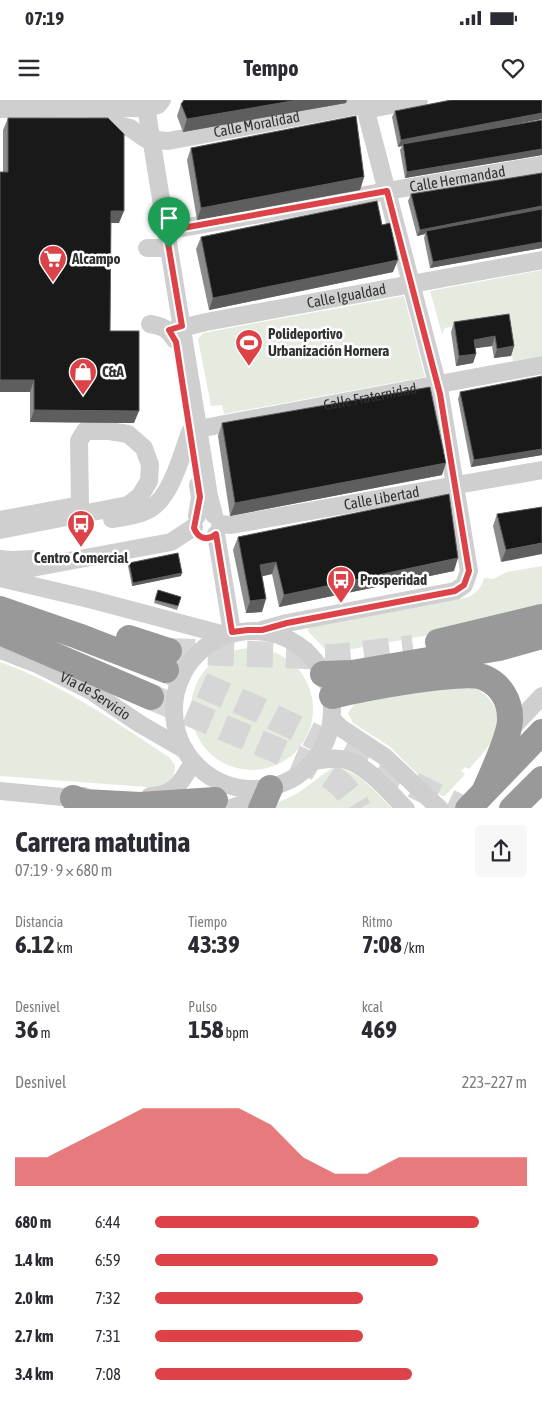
<!DOCTYPE html>
<html lang="es">
<meta charset="utf-8">
<style>
body{margin:0;font-family:"Asap Condensed",sans-serif;background:#f7f7f7;color:#2b2b33;height:100vh;display:flex;flex-direction:column;font-size:19px;white-space:nowrap}
*{box-sizing:border-box;margin:0}
p{font-size:16px;color:#7c7c81}
.icon{flex:none;width:28px;height:28px;fill:none;stroke:currentColor;stroke-width:2;stroke-linecap:round;stroke-linejoin:round}
.map{position:relative;height:708px;overflow:hidden}
.side{display:flex;flex-direction:column;background:#fff;flex:1}
.side>*{flex:none}
.pin{position:absolute;display:grid;place-items:center;width:42px;height:42px;color:#fff;margin:-51px -21px;border-radius:50% 50% 50% 0;rotate:-45deg;box-shadow:0 0 5px #0007}
.pin .icon{rotate:45deg}
.round{display:grid;place-items:center;flex:none;width:52px;height:52px;border-radius:5px;background:#f7f7f7}
.summary{display:flex;align-items:center;justify-content:space-between;height:85px;padding:0 15px}
h1{font-size:28px;font-weight:700;line-height:38px}
.metrics{display:grid;grid-template-columns:repeat(3,1fr);gap:8px;height:85px;padding:5px 15px}
.metrics div{display:grid;align-content:center}
.metrics b{font-size:25px;font-weight:700}
.metrics small{font-size:14px;font-weight:400}
.metrics p{font-size:14px}
.chart{height:140px;padding:10px 15px}
.chart p{display:flex;justify-content:space-between}
.chart svg{width:100%;height:90px;margin-top:5px;fill:#dc4247;opacity:.7}
ul{padding:0 15px;list-style:none;font-size:16px}
li{display:grid;grid-template-columns:80px 60px 1fr;align-items:center;height:38px}
li i{height:12px;border-radius:6px;background:#dc4247}
.status{display:flex;justify-content:space-between;align-items:center;height:35px;padding:0 25px;background:#fff;direction:ltr}
.status svg{height:14px;fill:currentColor}
header{display:flex;justify-content:space-between;align-items:center;height:65px;padding:0 15px;background:#fff;font-size:22px;font-weight:700}
.map>svg:first-child{display:block}
.green{fill:#e5ebdf}
.lines{fill:none;stroke-linecap:round;stroke-linejoin:round}
.highway-tunnel{stroke:#d6d6d6;stroke-width:26;stroke-dasharray:26 13;stroke-linecap:butt}
.minor{stroke:#cfcfcf;stroke-width:18}
.highway{stroke:#999;stroke-width:26}
.wall{fill:#8c8c8c}
.shaded-wall{fill:#5e5e5e}
.building{fill:#191919;stroke:#5e5e5e}
.route-casing{stroke:#fff;stroke-width:10}
.route{stroke:#dc4247;stroke-width:6}
.labels{text-anchor:middle;stroke-width:5;stroke-linejoin:round;paint-order:stroke}
.street-label{font-size:15px;fill:#323232;stroke:#fff}
.poi-label{font-size:15px;font-weight:bold;fill:#323232;stroke:#fff;text-anchor:start}
</style>
<div class="status"><b>07:19</b><svg viewBox="0 0 49 12"><path d="M0 12V9h3v3zM5 12V6h3v6zM10 12V3h3v9zM15 12V0h3v12zM26 1h20v11H26zM47 4h2v5h-2z"/></svg></div>
<header><svg class="icon" aria-label="menu" viewBox="0 0 24 24"><path d="M4 6h16M4 12h16M4 18h16"/></svg>Tempo<svg class="icon" aria-label="heart" viewBox="0 0 24 24"><path d="M12 20l-8-8c-3-5 5-10 8-4 3-6 11-1 8 4z"/></svg></header>
<div class="map">
<svg width="542" height="709" viewBox="0 0 542 709">
<rect width="100%" height="100%" fill="#fff"/>
<g class="green">
<polygon points="542,170 542,256 513,261 505,216 445,228 442,234 430,191"/>
<polygon points="404,196 425,277 224,314 222,305 211,306 198,239 203,233"/>
<path d="M542,466V510L452,531L341,551L342,560L330,555L307,530L311,527L469,497C477,492 482,487 484,478L493,479L507,472Z"/>
<circle cx="252" cy="609" r="61"/>
<path d="M0,562C62,584 115,622 169,657L175,665C175,678 171,682 160,688L0,676Z"/>
<path d="M469,583C490,596 507,613 493,639C487,650 477,659 469,669L465,667L461,671L465,674L445,696H442L435,691L389,646L353,623L348,613L356,602Z"/>
<path d="M332,668C356,667 376,693 392,708L273,709L275,704L298,693Z"/>
</g>
<g class="lines">
<g class="highway-tunnel">
<polyline points="169,551 335,557 413,548"/>
<polyline points="166,570 255,608 463,709"/>
<path d="M151,597L314,666C335,678 347,687 359,709"/>
</g>
<g class="minor">
<polyline points="145,0 209,396 214,415"/>
<polyline points="0,9 146,8 158,5 162,0"/>
<path id="s1" d="M93,25L122,26L130,28L146,39L168,41L356,6L370,9L419,0"/>
<path id="s2" d="M166,131L387,91L542,65"/>
<polyline points="147,148 169,148"/>
<path d="M150,224C163,226 168,229 175,240"/>
<path id="s3" d="M169,231L206,222L542,160"/>
<path id="s4" d="M198,329L542,265"/>
<polyline points="197,416 200,397 198,385"/>
<path d="M112,419C126,417 139,415 150,409C171,397 182,354 190,332"/>
<polyline points="0,420 80,405 79,341 85,331 109,331 128,334 144,348 150,365 149,381 140,396 128,405 0,430"/>
<path id="s5" d="M220,424L231,425L542,370"/>
<polyline points="216,434 232,532"/>
<polyline points="0,459 12,460 34,459"/>
<polyline points="0,474 171,442 194,427"/>
<polyline points="0,478 93,500 225,535"/>
<polyline points="262,530 287,523 455,491 464,485 469,471 440,294 363,0"/>
<circle cx="253" cy="610" r="79"/>
<path id="s6" d="M0,550L37,564L91,591L140,624L185,650"/>
<polyline points="332,619 341,628 385,657 440,709"/>
<polyline points="508,632 542,596"/>
<path d="M315,661C325,659 336,657 346,660C367,665 391,694 406,709"/>
<polyline points="0,691 73,698 84,696"/>
<path d="M150,696C175,696 182,681 193,662"/>
<polyline points="228,709 243,704 261,690"/>
</g>
<g class="highway">
<polyline points="0,509 78,536 166,570"/>
<polyline points="0,532 151,597"/>
<polyline points="129,538 169,551"/>
<polyline points="438,542 542,517"/>
<polyline points="323,574 352,573 499,548 542,536"/>
<path d="M332,596C357,590 465,568 485,578C501,585 510,601 510,618C511,633 492,674 485,690"/>
<polyline points="73,698 84,702 140,705 215,700"/>
<polyline points="261,709 270,688"/>
<polyline points="468,709 542,632"/>
<polyline points="512,709 542,679"/>
</g>
</g>
<g class="wall">
<polygon points="542,0 542,19 496,28 542,20 542,55 405,78 400,50 402,46 398,47 392,17 395,11"/>
<polygon points="346,3 183,32 177,16 181,4"/>
<polygon points="8,18 119,123 111,123 110,231 134,323 30,322 30,292 0,292 0,72 3,72 3,30"/>
<polygon points="191,48 364,77 360,90 197,120 187,60"/>
<polygon points="542,73 542,148 430,168 424,138 425,134 417,136 408,101 411,94"/>
<polygon points="382,125 393,172 209,210 196,149 201,137"/>
<polygon points="509,214 514,246 511,256 494,258 492,246 475,248 476,254 473,263 456,266 451,232 454,222"/>
<polygon points="542,276 542,355 471,367 458,299 460,292"/>
<polygon points="222,323 442,375 230,416 218,336"/>
<polygon points="542,407 501,462 493,426 497,414"/>
<polygon points="238,437 454,471 279,507 272,474 262,476 262,512 246,513 233,450"/>
<polygon points="129,463 181,476 132,486 128,466"/>
<polygon points="158,490 181,497 177,510 154,503"/>
</g>
<g class="shaded-wall">
<polygon points="298,0 347,0 346,3 183,32 187,19"/>
<polygon points="542,13 542,19 403,46 403,44 402,46 398,47 401,40"/>
<polygon points="542,49 542,55 405,78 407,72"/>
<polygon points="364,77 360,90 197,120 201,108"/>
<polygon points="542,106 542,112 426,131 425,134 417,136 420,130"/>
<polygon points="111,111 124,111 119,123 106,123"/>
<polygon points="542,142 542,148 430,168 433,162"/>
<polygon points="398,160 393,172 209,210 213,198"/>
<polygon points="495,236 492,246 470,249 474,240"/>
<polygon points="514,246 511,256 494,258 497,249"/>
<polygon points="476,254 473,263 456,266 459,256"/>
<polygon points="0,280 34,280 30,292 0,292"/>
<polygon points="34,310 139,311 134,323 30,322"/>
<polygon points="542,349 542,355 471,367 474,360"/>
<polygon points="446,363 442,375 230,416 235,403"/>
<polygon points="542,443 542,454 501,462 506,450"/>
<polygon points="458,458 454,471 279,507 284,495"/>
<polygon points="276,462 272,474 255,478 260,465"/>
<polygon points="182,473 181,476 132,486 133,483"/>
<polygon points="266,499 262,512 246,513 250,501"/>
</g>
<g class="building">
<polygon points="184,0 298,0 187,19 181,4"/>
<polygon points="451,0 542,0 542,13 401,40 395,11"/>
<polygon points="356,16 364,77 201,108 191,48"/>
<polygon points="8,18 108,18 124,34 124,111 111,111 110,231 139,231 139,311 34,310 34,280 0,280 0,72 8,72"/>
<polygon points="542,20 542,49 407,72 403,44"/>
<polygon points="542,73 542,106 420,130 411,94"/>
<polygon points="377,101 382,125 390,123 398,160 213,198 201,137"/>
<polygon points="542,109 542,142 433,162 426,131"/>
<polygon points="509,214 514,246 497,249 495,236 474,240 476,254 459,256 454,222"/>
<polygon points="542,276 542,349 474,360 460,292"/>
<polygon points="430,287 446,363 235,403 222,323"/>
<polygon points="449,394 458,458 284,495 276,462 260,465 266,499 250,501 238,437"/>
<polygon points="542,407 542,443 506,450 497,414"/>
<polygon points="178,453 182,473 133,483 129,463"/>
<polygon points="158,490 181,497 178,506 155,500"/>
</g>
<g class="lines">
<defs>
<path id="route" d="M387,91L440,294L469,471L464,485L455,491L287,523L262,530H248L232,532L216,434C208,441 198,439 194,428L200,397L176,242L169,230L182,226L166,131Z"/>
</defs>
<use href="#route" class="route-casing"/>
<use href="#route" class="route"/>
</g>
<defs>
<symbol id="supermarket-pin" viewBox="-11 -11 22 30"><path d="M0 17L-7.5 6A9.5 9.5 0 1 1 7.5 6Z" fill="#dc4247" stroke="#fff"/><path d="M-6-5.5h2.5l.6 2H6L4.5 2H-2.5L-4.4-4H-6ZM-1.5 3.2a1.3 1.3 0 1 0 .1 0ZM3 3.2a1.3 1.3 0 1 0 .1 0Z" fill="#fff"/></symbol>
<symbol id="stadium-pin" viewBox="-11 -11 22 30"><path d="M0 17L-7.5 6A9.5 9.5 0 1 1 7.5 6Z" fill="#dc4247" stroke="#fff"/><path d="M0-5a6.5 5 0 1 0 0 10a6.5 5 0 1 0 0-10ZM-3.5-1.8h7v3.6h-7Z" fill="#fff"/></symbol>
<symbol id="shop-pin" viewBox="-11 -11 22 30"><path d="M0 17L-7.5 6A9.5 9.5 0 1 1 7.5 6Z" fill="#dc4247" stroke="#fff"/><path d="M-5-2.5h2.3a2.7 3.5 0 0 1 5.4 0H5L5.5 6h-11ZM-1.5-2.5h3a1.5 2.3 0 0 0-3 0Z" fill="#fff"/></symbol>
<symbol id="bus-pin" viewBox="-11 -11 22 30"><path d="M0 17L-7.5 6A9.5 9.5 0 1 1 7.5 6Z" fill="#dc4247" stroke="#fff"/><path d="M-5-6H5V4H4V6H2V4H-2V6H-4V4H-5ZM-3.5-4V0h7V-4ZM-3.5 1.2v1.5H-2V1.2ZM2 1.2v1.5H3.5V1.2Z" fill="#fff"/></symbol>
</defs>
<g fill-rule="evenodd">
<use href="#supermarket-pin" x="37" y="143" width="32" height="43"/>
<use href="#stadium-pin" x="233" y="227" width="32" height="43"/>
<use href="#shop-pin" x="67" y="256" width="32" height="43"/>
<use href="#bus-pin" x="65" y="408" width="32" height="43"/>
<use href="#bus-pin" x="325" y="464" width="32" height="43"/>
</g>
<g class="labels">
<g class="street-label">
<text dy="5" stroke="none"><textPath href="#s1" startOffset="169">Calle Moralidad</textPath></text>
<text dy="5" stroke="none"><textPath href="#s2" startOffset="296">Calle Hermandad</textPath></text>
<text dy="5" stroke="none"><textPath href="#s3" startOffset="181">Calle Igualdad</textPath></text>
<text dy="5" stroke="none"><textPath href="#s4" startOffset="175">Calle Fraternidad</textPath></text>
<text dy="5" stroke="none"><textPath href="#s5" startOffset="164">Calle Libertad</textPath></text>
<text dy="5" stroke="none"><textPath href="#s6" startOffset="106">Vía de Servicio</textPath></text>
</g>
<g class="poi-label">
<text x="72" y="164">Alcampo</text>
<text x="268" y="239">Polideportivo<tspan x="268" dy="17">Urbanización Hornera</tspan></text>
<text x="102" y="277">C&amp;A</text>
<text x="81" y="463" text-anchor="middle">Centro Comercial</text>
<text x="360" y="485">Prosperidad</text>
</g>
</g>
</svg>
<div class="pin" style="left:169px;top:148px;background:#1e9e55"><svg class="icon" aria-label="arrive" viewBox="0 0 24 24"><path d="M6 21V4h12l-3 4 3 4H6"/></svg></div>
</div>
<section class="side">
<div class="summary"><div><h1>Carrera matutina</h1><p>07:19 · 9 × 680 m</p></div><a class="round"><svg class="icon" aria-label="share" viewBox="0 0 24 24"><path d="M12 15V3M7 8l5-5 5 5M5 13v7h14v-7"/></svg></a></div>
<div class="metrics">
<div><p>Distancia</p><b>6.12<small> km</small></b></div>
<div><p>Tiempo</p><b>43:39</b></div>
<div><p>Ritmo</p><b>7:08<small> /km</small></b></div>
</div>
<div class="metrics">
<div><p>Desnivel</p><b>36<small> m</small></b></div>
<div><p>Pulso</p><b>158<small> bpm</small></b></div>
<div><p>kcal</p><b>469</b></div>
</div>
<div class="chart"><p><span>Desnivel</span>223–227 m</p>
<svg viewBox="0 0 160 44" preserveAspectRatio="none"><path d="M0 44V30L10 30L20 22L30 14L40 6L50 6L60 6L70 6L80 14L90 30L100 38L110 38L120 30L130 30L140 30L150 30L160 30V44z"/></svg>
</div>
<ul>
<li><b>680 m</b>6:44<i style="width:87%"></i></li>
<li><b>1.4 km</b>6:59<i style="width:76%"></i></li>
<li><b>2.0 km</b>7:32<i style="width:56%"></i></li>
<li><b>2.7 km</b>7:31<i style="width:56%"></i></li>
<li><b>3.4 km</b>7:08<i style="width:69%"></i></li>
</ul>
</section>
